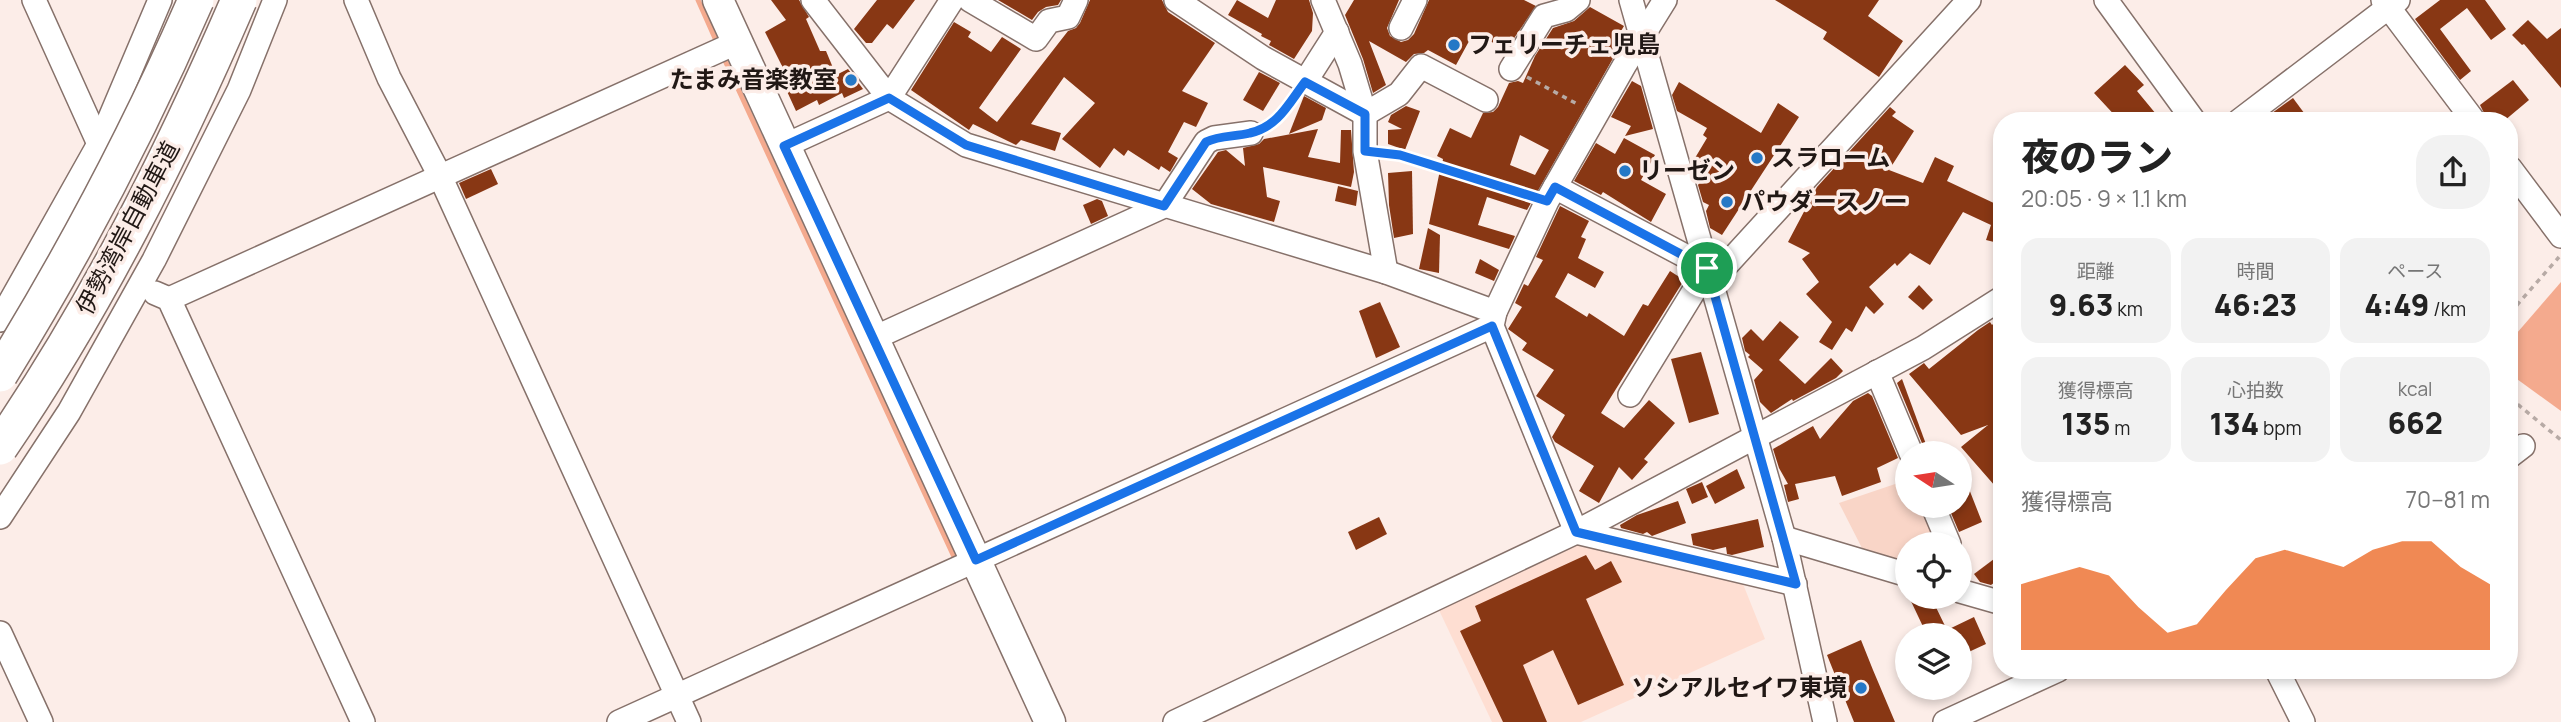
<!DOCTYPE html>
<html lang="ja">
<meta charset="utf-8">
<style>
body{margin:0;font-family:Manrope,"Noto Sans JP",sans-serif;background:#f2f2f2;color:#222;height:100vh;display:flex;flex-direction:column;font-size:26px;white-space:nowrap}
*{box-sizing:border-box;margin:0}
p{font-size:23px;color:#767676}
.icon{flex:none;width:38px;height:38px;fill:none;stroke:currentColor;stroke-width:2;stroke-linecap:round;stroke-linejoin:round}
.map{position:relative;flex:1;overflow:hidden}
.side{position:absolute;left:1993px;top:112px;width:525px;height:567px;display:flex;flex-direction:column;background:#fff;border-radius:28px;box-shadow:0 4px 10px #0003}
.side>*{flex:none}
.needle{width:46px;rotate:282deg}
.fabs{position:absolute;left:1895px;top:441px;display:grid;gap:14px}
.fabs a{display:grid;place-items:center;width:77px;height:77px;border-radius:50%;background:#fff;box-shadow:0 4px 10px #0003;font-size:35px}
.pin{position:absolute;display:grid;place-items:center;width:60px;height:60px;color:#fff;margin:-30px;border:4px solid #fff;border-radius:50%;box-shadow:0 2px 7px #0007}
.round{display:grid;place-items:center;flex:none;width:74px;height:74px;border-radius:28px;background:#f2f2f2}
.summary{display:flex;align-items:center;justify-content:space-between;height:119px;padding:0 28px}
h1{font-size:38px;font-weight:800;line-height:52px}
.stats{display:grid;grid-template-columns:repeat(3,1fr);gap:10px;height:119px;padding:7px 28px}
.stats div{display:grid;align-content:center;border-radius:18px;background:#f2f2f2;text-align:center}
.stats b{font-size:30px;font-weight:800}
.stats small{font-size:19px;font-weight:400}
.stats p{font-size:19px}
.chart{height:196px;padding:14px 28px}
.chart p{display:flex;justify-content:space-between}
.chart svg{width:100%;height:126px;margin-top:7px;fill:#ea580c;opacity:.7}
.map>svg:first-child{display:block}
.built{fill:#feded2}
.green{fill:#f9d5c7}
.water{fill:#f4aa8e}
.lines{fill:none;stroke-linecap:round;stroke-linejoin:round}
.stream{stroke:#f4aa8e;stroke-width:5}
.building{fill:#883714;fill-rule:evenodd}
.minor-casing{stroke:#86716a;stroke-width:26}
.major-casing{stroke:#86716a;stroke-width:33}
.path{stroke:#b7aaa5;stroke-width:3.5;stroke-dasharray:5 5;stroke-linecap:butt}
.minor{stroke:#fff;stroke-width:23}
.major{stroke:#fff;stroke-width:30}
.highway-bridge-casing{stroke:#86716a;stroke-width:38;stroke-linecap:butt}
.highway-bridge{stroke:#fff;stroke-width:35}
.route-casing{stroke:#fff;stroke-width:14}
.route{stroke:#1a73e8;stroke-width:9}
.poi-dot{fill:#2578c6;stroke:#fcede8;stroke-width:2.5}
.labels{text-anchor:middle;stroke-width:7;stroke-linejoin:round;paint-order:stroke}
.poi-label{font-size:24px;font-weight:bold;fill:#211815;stroke:#fcede8;text-anchor:start}
.street-label{font-size:24px;fill:#211815;stroke:#fcede8}
</style>
<div class="map">
<svg width="2561" height="722" viewBox="0 0 2561 722">
<rect width="100%" height="100%" fill="#fcede8"/>
<polygon class="built" points="1580,543 1741,579 1765,639 1581,722 1492,722 1438,608"/>
<polygon class="green" points="1907,480 1908,506 1925,506 1940,544 1908,544 1907,564 1864,552 1839,503"/>
<polygon class="water" points="2561,282 2561,411 2510,374 2510,341"/>
<g class="lines">
<g class="stream">
<polyline points="698,0 718,45"/>
<polyline points="722,54 955,559"/>
</g>
</g>
<g class="building">
<polygon points="771,0 799,0 809,17 806,19 820,51 826,51 836,75 848,69 863,89 844,98 842,93 819,105 817,100 796,111 785,87 791,84 765,32 786,20"/>
<polygon points="877,0 915,0 893,29 887,24 872,43 866,43 854,29"/>
<polygon points="998,0 1061,0 1058,5 1046,7 1038,12 1032,20"/>
<polygon points="1090,0 1162,0 1168,12 1215,43 1182,91 1208,103 1196,127 1184,122 1168,152 1178,158 1170,172 1161,166 1159,170 1128,150 1124,156 1114,148 1100,168 1062,139 1095,103 1064,77 1031,124 1061,133 1055,151 1021,140 1016,145 973,124 969,130 911,90 954,22 971,32 968,37 991,52 1002,37 1021,49 979,108 997,122 1068,31 1076,28 1080,23"/>
<polygon points="1237,0 1268,18 1276,0 1309,0 1313,13 1312,31 1294,59 1269,45 1271,41 1261,36 1262,34 1228,15"/>
<polygon points="1354,0 1399,0 1387,28 1390,36 1401,42 1408,40 1414,34 1429,0 1524,0 1536,6 1506,50 1474,32 1456,65 1428,50 1424,53 1414,54 1406,62 1369,41 1386,85 1373,93 1363,59 1345,15"/>
<polygon points="1775,0 1879,0 1868,16 1903,41 1879,77 1823,39 1827,32"/>
<polygon points="2440,0 2485,0 2506,29 2491,40 2467,8 2440,29 2471,71 2460,80 2415,19"/>
<path d="M1590,7L1624,26L1614,43L1620,46L1527,210L1487,197L1478,225L1515,236L1509,249L1429,224L1440,170L1453,169L1442,165L1443,159L1437,156L1450,128L1471,138L1483,113L1493,112L1498,107L1509,83L1518,81L1523,83L1535,56L1553,28L1574,21ZM1520,135L1549,150L1535,175L1510,165Z"/>
<polygon points="2528,20 2547,39 2561,28 2561,88 2524,44 2522,45 2512,35"/>
<polygon points="2125,65 2144,85 2137,91 2156,114 2148,121 2120,121 2094,93"/>
<polygon points="1259,72 1280,83 1263,111 1243,100"/>
<polygon points="2513,80 2529,100 2504,121 2488,121 2480,105"/>
<polygon points="1632,81 1641,86 1653,129 1625,136 1631,126 1611,117"/>
<polygon points="1679,82 1761,133 1778,103 1799,117 1722,235 1710,228 1706,211 1709,205 1703,202 1698,185 1705,174 1693,166 1692,163 1707,138 1703,135 1707,128 1677,111 1672,95"/>
<polygon points="1304,96 1326,108 1322,120 1289,134"/>
<polygon points="2293,98 2310,121 2278,121 2272,113"/>
<polygon points="1406,106 1420,111 1405,150 1388,144 1388,130 1402,129 1388,122 1391,115"/>
<polygon points="1890,107 1896,112 1892,116 1914,131 1889,170 1923,183 1935,157 1954,166 1947,181 1998,205 1999,201 2002,201 2002,244 1986,240 1991,225 1963,212 1930,265 1910,253 1897,266 1895,263 1869,287 1884,304 1874,314 1866,306 1852,332 1846,328 1832,350 1819,342 1832,322 1806,294 1819,282 1802,259 1810,253 1788,242 1817,187"/>
<polygon points="1318,129 1308,157 1340,163 1341,130 1351,130 1354,172 1351,187 1263,167 1267,197 1280,201 1274,222 1211,204 1192,189 1218,152 1226,150 1245,166 1243,148 1259,144 1264,139"/>
<polygon points="1624,138 1655,155 1641,180 1666,194 1651,222 1603,192 1601,195 1574,181 1596,143 1615,154"/>
<polygon points="491,169 498,184 466,199 459,183"/>
<polygon points="1412,171 1413,234 1394,238 1389,205 1388,173"/>
<polygon points="1338,186 1358,191 1356,206 1335,201"/>
<polygon points="1097,199 1102,201 1108,216 1091,224 1083,205"/>
<polygon points="1560,206 1589,221 1581,237 1586,239 1578,258 1604,272 1595,288 1568,273 1555,297 1587,317 1589,313 1624,336 1643,304 1648,306 1670,271 1684,280 1601,413 1624,428 1649,400 1675,423 1644,459 1648,462 1632,480 1619,467 1599,503 1579,491 1594,466 1555,442 1552,437 1565,415 1536,396 1554,370 1522,350 1527,343 1508,329 1522,307 1515,303 1524,284 1528,286 1543,260 1536,257"/>
<polygon points="1428,228 1440,235 1439,273 1419,269"/>
<polygon points="1480,259 1499,270 1494,281 1475,273"/>
<polygon points="1919,285 1933,300 1923,310 1908,297"/>
<polygon points="1380,302 1400,347 1376,358 1359,311"/>
<polygon points="2002,315 2002,494 1961,447 1988,425 1961,435 1909,374 1924,363 1929,369 1978,330 1990,322 1992,325"/>
<polygon points="1780,321 1799,337 1779,360 1805,384 1831,358 1843,371 1836,378 1793,401 1792,399 1771,413 1760,402 1754,380 1763,370 1748,357 1750,355 1745,351 1742,338 1751,329 1763,341"/>
<polygon points="1701,352 1719,414 1689,423 1671,359"/>
<polygon points="1902,379 1927,447 1924,448 1897,383"/>
<polygon points="1868,393 1872,396 1898,458 1877,468 1881,482 1842,496 1835,476 1795,484 1799,499 1788,502 1784,485 1788,484 1779,468 1773,449 1813,426 1820,439 1853,401"/>
<polygon points="1960,466 1982,522 1959,532 1948,506 1960,506"/>
<polygon points="1737,469 1745,488 1715,504 1706,486"/>
<polygon points="1702,482 1708,497 1692,504 1686,489"/>
<polygon points="1678,501 1686,523 1652,536 1647,532 1643,534 1621,528 1620,525 1637,515"/>
<polygon points="1379,517 1387,534 1356,550 1348,532"/>
<polygon points="1758,519 1764,547 1732,555 1727,554 1726,547 1713,550 1693,545 1691,534"/>
<polygon points="2002,553 2002,577 1991,585 1980,582 1974,574"/>
<polygon points="1586,555 1595,570 1611,561 1622,582 1586,599 1624,685 1578,705 1553,650 1523,665 1547,722 1503,722 1460,631 1481,621 1475,606"/>
<polygon points="1909,597 1931,597 1947,630 1974,617 1986,644 1960,656 1960,635 1927,635"/>
<polygon points="1861,640 1873,670 1895,722 1854,722 1827,655"/>
</g>
<g class="lines">
<defs>
<g id="minor">
<polyline points="34,0 99,144"/>
<polyline points="356,0 389,78 440,176 689,722"/>
<polyline points="813,0 889,98 952,0"/>
<polyline points="970,0 1036,39 1049,21 1068,17 1076,0"/>
<polyline points="1176,0 1263,58 1365,114"/>
<polyline points="1323,0 1350,64 1365,114 1365,151 1386,272"/>
<polyline points="1631,0 1784,538 1825,722"/>
<polyline points="2106,0 2194,121"/>
<polyline points="2383,0 2474,121"/>
<polyline points="1401,28 1415,0"/>
<polyline points="1511,69 1544,16 1566,10 1578,0"/>
<polyline points="1305,82 1337,32"/>
<polyline points="1365,114 1399,94 1421,66 1486,100"/>
<polyline points="2239,121 2398,0"/>
<polyline points="784,146 889,98 966,145 1386,272 1495,312"/>
<polyline points="2510,168 2561,236"/>
<polyline points="1555,187 1708,268 1630,395"/>
<polyline points="1710,283 1969,0"/>
<polyline points="155,293 169,299 363,722"/>
<polyline points="169,299 738,42"/>
<polyline points="0,320 99,144 160,0"/>
<polyline points="874,338 1164,206 1206,142 1214,138 1251,133"/>
<polyline points="1877,372 1911,453"/>
<polyline points="2510,456 2523,446"/>
<polyline points="1933,506 1949,544"/>
<polyline points="0,517 69,412 154,260 239,90 275,0"/>
<polyline points="1576,532 1492,326 1495,312 1547,201 1624,66 1665,0"/>
<polyline points="1576,532 1795,584"/>
<polyline points="1784,538 1908,575"/>
<polyline points="1960,591 2002,603"/>
<polyline points="0,633 41,722"/>
<polyline points="2277,670 2303,722"/>
<polyline points="619,722 1492,326"/>
<polyline points="1175,722 1576,532 1923,348 2002,298"/>
<polyline points="1945,722 2058,670"/>
</g>
<polyline id="major" points="718,0 1050,722"/>
</defs>
<use href="#minor" class="minor-casing"/>
<use href="#major" class="major-casing"/>
<g class="path">
<polyline points="1527,77 1579,105"/>
<polyline points="1269,126 1274,124 1293,98"/>
<path d="M1384,153C1433,159 1482,178 1528,194"/>
<polyline points="2510,313 2559,257"/>
<polyline points="2510,398 2561,440"/>
</g>
<use href="#minor" class="minor"/>
<use href="#major" class="major"/>
<defs>
<g id="highway-bridge">
<path d="M0,374C74,254 140,129 196,0"/>
<path d="M0,447C96,307 172,155 239,0"/>
</g>
</defs>
<use href="#highway-bridge" class="highway-bridge-casing"/>
<use href="#highway-bridge" class="highway-bridge"/>
</g>
<g class="lines">
<defs>
<path id="route" d="M1305,82L1365,114V151L1400,155L1547,201L1555,187L1707,268L1796,584L1576,532L1492,326L976,560L784,146L889,98L966,145L1164,206L1206,142C1220,135 1235,137 1250,133C1278,127 1289,103 1305,82Z"/>
</defs>
<use href="#route" class="route-casing"/>
<use href="#route" class="route"/>
</g>
<g class="poi-dot">
<circle cx="1454" cy="45" r="7"/>
<circle cx="851" cy="80" r="7"/>
<circle cx="1757" cy="158" r="7"/>
<circle cx="1625" cy="171" r="7"/>
<circle cx="1727" cy="202" r="7"/>
<circle cx="1861" cy="688" r="7"/>
</g>
<g class="labels">
<g class="poi-label">
<text x="1468" y="53">フェリーチェ児島</text>
<text x="837" y="88" text-anchor="end">たまみ音楽教室</text>
<text x="1771" y="166">スラローム</text>
<text x="1639" y="179">リーゼン</text>
<text x="1741" y="210">パウダースノー</text>
<text x="1847" y="696" text-anchor="end">ソシアルセイワ東境</text>
</g>
<g class="street-label">
<text transform="translate(128 228) rotate(-62)" y="8">伊勢湾岸自動車道</text>
</g>
</g>
</svg>
<div class="fabs">
<a><svg class="needle" viewBox="-14 -14 28 28"><path d="M0-13l5 13h-10z" fill="#e53935"/><path d="M0 13l5-13h-10z" fill="#767676"/></svg></a>
<a><svg class="icon" aria-label="locate" viewBox="0 0 24 24"><circle cx="12" cy="12" r="6"/><path d="M12 2v4M12 18v4M2 12h4M18 12h4"/></svg></a>
<a><svg class="icon" aria-label="layers" viewBox="0 0 24 24"><path d="M12 4l9 5-9 5-9-5zM3 14l9 5 9-5"/></svg></a>
</div>
<div class="pin" style="left:1707px;top:268px;background:#1e9e55"><svg class="icon" aria-label="arrive" viewBox="0 0 24 24"><path d="M6 21V4h12l-3 4 3 4H6"/></svg></div>
<section class="side">
<div class="summary"><div><h1>夜のラン</h1><p>20:05 · 9 × 1.1 km</p></div><a class="round"><svg class="icon" aria-label="share" viewBox="0 0 24 24"><path d="M12 15V3M7 8l5-5 5 5M5 13v7h14v-7"/></svg></a></div>
<div class="stats">
<div><p>距離</p><b>9.63<small> km</small></b></div>
<div><p>時間</p><b>46:23</b></div>
<div><p>ペース</p><b>4:49<small> /km</small></b></div>
</div>
<div class="stats">
<div><p>獲得標高</p><b>135<small> m</small></b></div>
<div><p>心拍数</p><b>134<small> bpm</small></b></div>
<div><p>kcal</p><b>662</b></div>
</div>
<div class="chart"><p><span>獲得標高</span>70–81 m</p>
<svg viewBox="0 0 160 44" preserveAspectRatio="none"><path d="M0 44V21L10 18L20 15L30 18L40 29L50 38L60 35L70 23L80 12L90 9L100 12L110 15L120 9L130 6L140 6L150 15L160 21V44z"/></svg>
</div>
</section>
</div>
